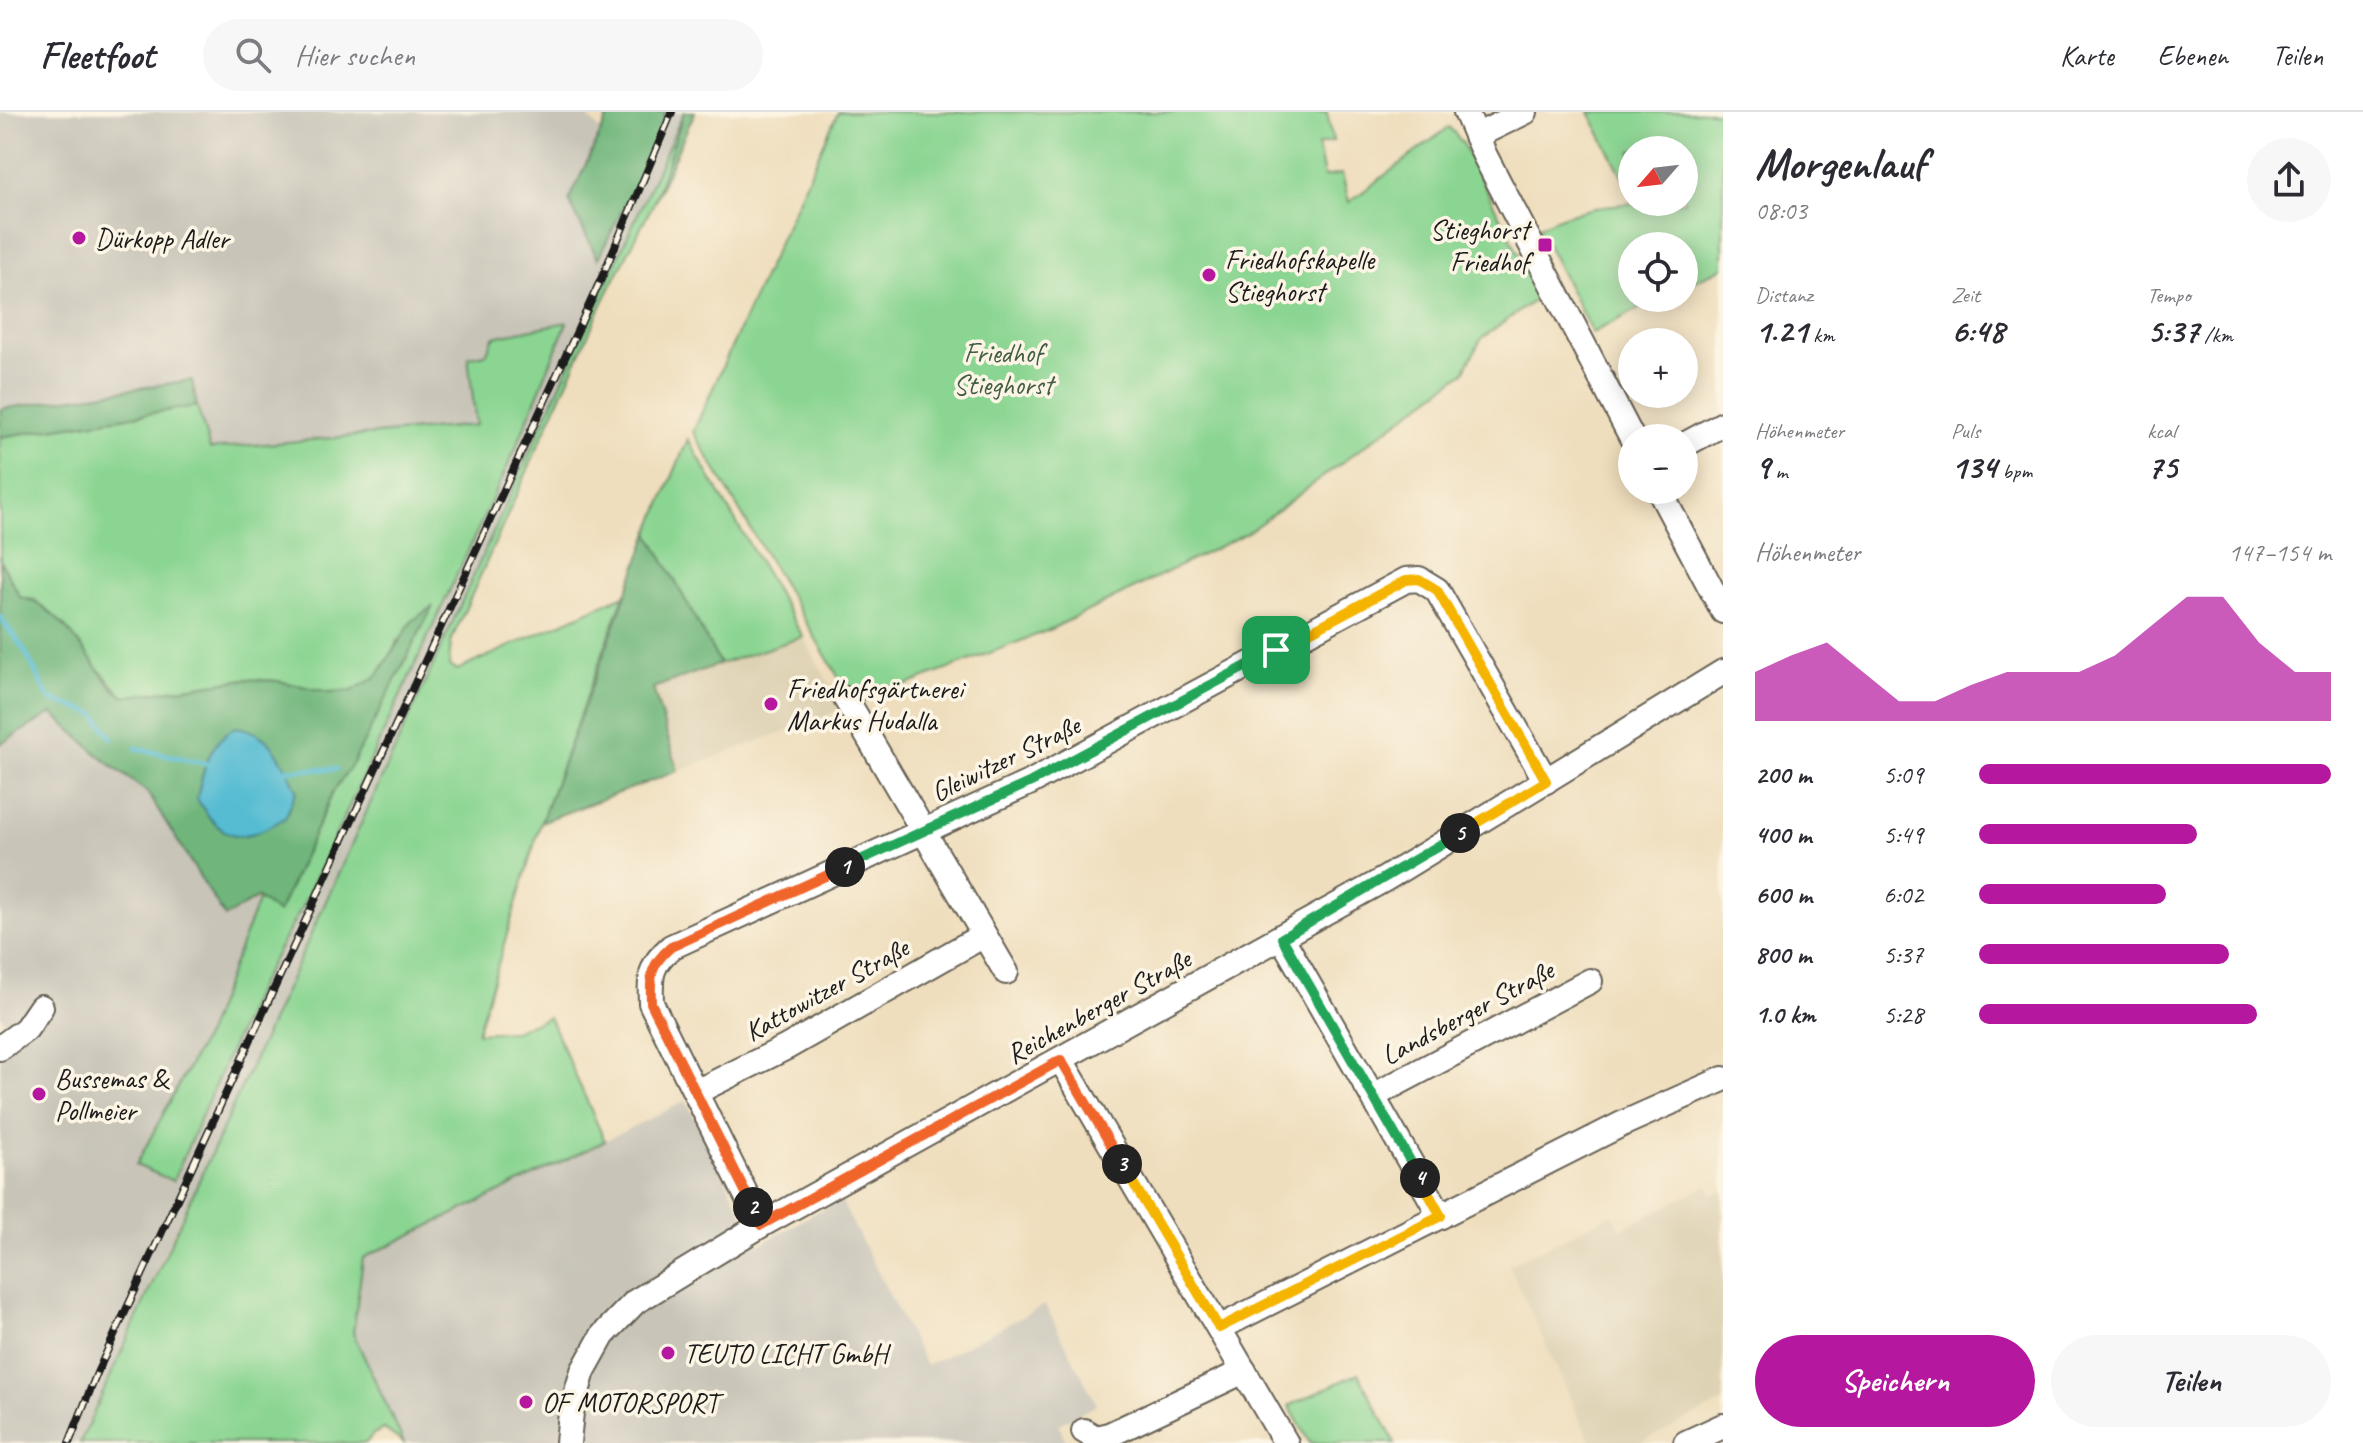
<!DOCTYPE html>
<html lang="de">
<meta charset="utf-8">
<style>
body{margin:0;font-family:Caveat,sans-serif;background:#f7f7f7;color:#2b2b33;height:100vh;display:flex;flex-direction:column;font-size:30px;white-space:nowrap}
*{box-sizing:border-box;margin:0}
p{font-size:26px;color:#7c7c81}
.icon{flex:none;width:44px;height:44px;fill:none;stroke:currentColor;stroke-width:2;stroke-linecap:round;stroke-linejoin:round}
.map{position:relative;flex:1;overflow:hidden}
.side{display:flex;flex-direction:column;background:#fff;width:640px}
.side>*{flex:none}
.needle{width:52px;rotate:242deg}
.fabs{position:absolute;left:1618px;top:24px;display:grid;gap:16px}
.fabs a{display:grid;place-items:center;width:80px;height:80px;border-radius:50%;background:#fff;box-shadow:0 4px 20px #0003;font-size:40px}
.pin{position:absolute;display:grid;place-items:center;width:68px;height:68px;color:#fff;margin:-34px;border-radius:16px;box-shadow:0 4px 12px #0006}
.km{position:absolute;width:40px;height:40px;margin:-20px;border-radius:50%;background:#222;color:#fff;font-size:22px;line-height:40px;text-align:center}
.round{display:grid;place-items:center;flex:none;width:84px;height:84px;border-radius:42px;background:#f7f7f7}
.headline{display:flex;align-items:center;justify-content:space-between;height:136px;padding:0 32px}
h1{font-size:44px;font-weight:600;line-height:60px}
.stats{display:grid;grid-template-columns:repeat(3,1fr);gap:12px;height:136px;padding:8px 32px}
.stats div{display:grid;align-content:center}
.stats b{font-size:34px;font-weight:600}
.stats small{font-size:22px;font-weight:400}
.stats p{font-size:22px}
.chart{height:224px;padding:16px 32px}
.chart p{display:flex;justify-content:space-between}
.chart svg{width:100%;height:144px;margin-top:8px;fill:#b5179e;opacity:.7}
.primary-button{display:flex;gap:16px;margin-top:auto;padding:16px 32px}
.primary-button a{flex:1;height:92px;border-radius:48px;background:#b5179e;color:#fff;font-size:32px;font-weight:600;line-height:92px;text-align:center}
.primary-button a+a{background:#f7f7f7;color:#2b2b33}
ul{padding:0 32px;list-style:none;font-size:26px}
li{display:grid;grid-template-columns:128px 96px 1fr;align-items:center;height:60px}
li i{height:20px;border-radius:10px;background:#b5179e}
header{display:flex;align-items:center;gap:48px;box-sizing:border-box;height:112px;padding:0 40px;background:#fff;border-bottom:2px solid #e1e1e2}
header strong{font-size:38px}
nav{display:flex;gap:44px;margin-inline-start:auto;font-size:28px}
.search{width:560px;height:72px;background:#f7f7f7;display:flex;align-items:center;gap:20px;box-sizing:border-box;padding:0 28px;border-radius:44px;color:#7c7c81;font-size:30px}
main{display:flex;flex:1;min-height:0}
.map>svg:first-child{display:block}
.built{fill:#ded2b4}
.industrial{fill:#c8c4b8}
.green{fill:#8bd592;stroke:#547857;stroke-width:2}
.forest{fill:#70b67c;stroke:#46694c;stroke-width:2}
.water{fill:#54bcd2;stroke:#386c77;stroke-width:2}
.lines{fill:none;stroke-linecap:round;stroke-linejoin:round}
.stream{stroke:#54bcd2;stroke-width:5}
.minor-casing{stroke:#666054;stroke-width:28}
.minor{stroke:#fff;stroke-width:24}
.rail-casing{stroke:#1c1c1c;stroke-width:8}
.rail{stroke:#fcf5e5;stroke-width:5;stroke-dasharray:15;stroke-linecap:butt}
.split-1-casing{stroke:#fff;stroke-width:16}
.split-2-casing{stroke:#fff;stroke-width:16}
.split-3-casing{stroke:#fff;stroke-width:16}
.split-4-casing{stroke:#fff;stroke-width:16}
.split-5-casing{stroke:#fff;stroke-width:16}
.split-6-casing{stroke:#fff;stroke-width:16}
.split-1{stroke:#22a559;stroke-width:10}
.split-2{stroke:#f0652b;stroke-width:10}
.split-3{stroke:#f0652b;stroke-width:10}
.split-4{stroke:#f5b400;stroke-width:10}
.split-5{stroke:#22a559;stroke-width:10}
.split-6{stroke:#f5b400;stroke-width:10}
.poi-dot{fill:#b5179e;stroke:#fcf5e5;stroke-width:3}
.labels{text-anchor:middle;stroke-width:7;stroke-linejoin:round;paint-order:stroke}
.poi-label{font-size:28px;fill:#1c1c1c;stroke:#fcf5e5;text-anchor:start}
.park-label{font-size:28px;fill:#435d45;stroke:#fcf5e5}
.street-label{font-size:28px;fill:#1c1c1c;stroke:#fcf5e5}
</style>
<header>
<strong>Fleetfoot</strong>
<div class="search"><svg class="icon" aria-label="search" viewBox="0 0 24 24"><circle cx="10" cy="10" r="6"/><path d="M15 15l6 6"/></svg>Hier suchen</div>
<nav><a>Karte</a><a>Ebenen</a><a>Teilen</a></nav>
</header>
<main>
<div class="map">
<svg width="1723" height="1331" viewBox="0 0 1723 1331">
<rect width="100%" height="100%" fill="#fcf5e5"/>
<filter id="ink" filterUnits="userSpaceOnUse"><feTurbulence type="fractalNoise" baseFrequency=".0125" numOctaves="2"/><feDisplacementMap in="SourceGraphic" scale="16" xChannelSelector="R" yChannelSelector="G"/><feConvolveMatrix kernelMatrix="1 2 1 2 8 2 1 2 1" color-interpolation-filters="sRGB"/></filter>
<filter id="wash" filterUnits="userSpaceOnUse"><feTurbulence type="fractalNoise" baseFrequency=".006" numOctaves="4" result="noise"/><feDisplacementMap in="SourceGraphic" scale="32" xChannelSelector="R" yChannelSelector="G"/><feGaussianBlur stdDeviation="1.8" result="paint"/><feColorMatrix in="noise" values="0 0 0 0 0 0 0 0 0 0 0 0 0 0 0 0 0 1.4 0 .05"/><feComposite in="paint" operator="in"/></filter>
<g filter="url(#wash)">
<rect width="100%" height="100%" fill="#efdebd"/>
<g class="built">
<polygon points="803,525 844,597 678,659 653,576"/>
<polygon points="1708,1073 1712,1083 1723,1079 1723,1290 1639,1331 1591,1331 1509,1153 1612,1102 1621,1117"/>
</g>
<g class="industrial">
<polygon points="0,0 583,0 600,18 569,89 647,0 695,0 556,283 272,915 163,1143 80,1331 0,1331 0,922 9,916 0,902 0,632 51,601 103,647 147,680 225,805 259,787 206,922 137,1052 173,1069 258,875 514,326 486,242 468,245 476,313 400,322 210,337 191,268 0,297"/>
<polygon points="686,989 759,1133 840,1087 926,1254 1045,1193 1097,1293 1058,1312 1067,1331 404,1331 353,1221 363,1146"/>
</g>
<g class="green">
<polygon points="684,0 654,90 602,192 451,529 449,554 457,558 624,483 541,710 477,921 514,919 549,905 605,1029 363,1146 353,1221 404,1331 384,1317 373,1322 366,1331 80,1331"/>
<polygon points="838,0 1327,0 1333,29 1318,33 1324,65 1342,62 1349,90 1449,15 1462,30 1540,184 1481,227 1464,260 1247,421 1049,518 855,593 693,320"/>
<path d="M1589,0H1723V156L1684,174V134H1632V186H1660L1592,221L1538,115C1585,91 1633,90 1684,90V38H1632V83Z"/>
<polygon points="567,210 516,336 304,791 258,875 173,1069 136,1053 206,922 259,787 278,801 333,680 408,544 397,529 387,553 377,564 352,579 329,580 278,569 245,567 124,585 35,488 21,486 0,448 0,325 197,294 210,337 476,313 468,245 486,242 494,225"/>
<polygon points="688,327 803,525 720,552 649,421"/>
<polygon points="1358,1261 1395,1331 1310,1331 1289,1294"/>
</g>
<g class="forest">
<polygon points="610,0 666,0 643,57 598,147 569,89"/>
<polygon points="684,0 695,0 654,90"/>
<polygon points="192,268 197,294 0,325 0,297"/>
<polygon points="649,421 720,552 653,576 678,659 541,710"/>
<path d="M0,448L20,485C60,494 87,545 112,575L124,585L245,567L278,569L329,580L352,579L377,564L412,509L433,494L353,651L333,680L278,801L257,786L225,805L147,680L103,647L52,601L0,632Z"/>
</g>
<path class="water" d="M235,615C272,619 282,648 297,678L285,706C241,732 223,731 197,687C203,658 208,631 235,615Z"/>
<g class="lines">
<g class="stream">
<polyline points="0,505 25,539 49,587 95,602 112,626"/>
<polyline points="136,636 207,652"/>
<polyline points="281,658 336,657"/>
</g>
</g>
</g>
<g filter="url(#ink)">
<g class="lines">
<defs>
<g id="minor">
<polyline points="1466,0 1485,44 1632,326"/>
<polyline points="1476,24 1525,0"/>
<polyline points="1684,333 1723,312"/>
<polyline points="1659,378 1723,499"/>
<polyline points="846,587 1006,860"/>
<polyline points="1282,826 1441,1104"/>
<polyline points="0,936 26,917 41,895"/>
<polyline points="1061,948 1286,1331"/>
<polyline points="696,980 787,935 984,823"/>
<polyline points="1373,984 1590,869"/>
<path d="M761,1113L651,891C650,863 650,853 671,835L1031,670L1406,468L1419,467L1437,478L1546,669"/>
<polyline points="1219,1216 1622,1012 1723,967"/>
<polyline points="1084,1319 1096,1326 1109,1323 1244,1259"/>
<polyline points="568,1331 571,1300 583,1259 603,1223 635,1190 761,1113 1385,767 1723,560"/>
<polyline points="1686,1331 1723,1314"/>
</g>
</defs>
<use href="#minor" class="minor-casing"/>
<use href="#minor" class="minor"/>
<defs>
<polyline id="rail" points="69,1331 97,1261 602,165 672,0"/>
</defs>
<use href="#rail" class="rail-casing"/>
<use href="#rail" class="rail"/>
</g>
</g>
<g class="lines" filter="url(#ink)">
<defs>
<polyline id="split-1" points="845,755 1031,670 1276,538"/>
<path id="split-2" d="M753,1095L651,891C650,863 650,853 671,835L845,755"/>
<polyline id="split-3" points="753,1095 761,1113 1061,948 1122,1052"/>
<polyline id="split-4" points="1122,1052 1219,1216 1441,1104 1420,1066"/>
<polyline id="split-5" points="1420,1066 1282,826 1460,721"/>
<polyline id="split-6" points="1276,538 1406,468 1419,467 1437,478 1546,669 1460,721"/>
</defs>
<use href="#split-1" class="split-1-casing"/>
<use href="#split-2" class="split-2-casing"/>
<use href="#split-3" class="split-3-casing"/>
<use href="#split-4" class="split-4-casing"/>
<use href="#split-5" class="split-5-casing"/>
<use href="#split-6" class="split-6-casing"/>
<use href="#split-1" class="split-1"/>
<use href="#split-2" class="split-2"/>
<use href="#split-3" class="split-3"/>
<use href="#split-4" class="split-4"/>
<use href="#split-5" class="split-5"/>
<use href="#split-6" class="split-6"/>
</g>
<g class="poi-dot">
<circle cx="79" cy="126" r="8"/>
<rect x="1537" y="125" width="16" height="16" rx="4"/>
<circle cx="1209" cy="163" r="8"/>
<circle cx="771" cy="592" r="8"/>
<circle cx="39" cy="982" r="8"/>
<circle cx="668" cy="1241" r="8"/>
<circle cx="526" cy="1290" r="8"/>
</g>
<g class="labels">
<g class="poi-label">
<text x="1529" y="127" text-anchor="end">Stieghorst<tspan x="1529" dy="32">Friedhof</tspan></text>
<text x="95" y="136">Dürkopp Adler</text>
<text x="1225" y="157">Friedhofskapelle<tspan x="1225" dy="32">Stieghorst</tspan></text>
<text x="787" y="586">Friedhofsgärtnerei<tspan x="787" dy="32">Markus Hudalla</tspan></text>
<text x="55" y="976">Bussemas &amp;<tspan x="55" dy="32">Pollmeier</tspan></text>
<text x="684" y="1251">TEUTO LICHT GmbH</text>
<text x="542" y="1300">OF MOTORSPORT</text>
</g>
<g class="park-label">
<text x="1003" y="250">Friedhof<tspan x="1003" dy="32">Stieghorst</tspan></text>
</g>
<g class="street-label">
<text transform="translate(1005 646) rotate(-26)" y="10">Gleiwitzer Straße</text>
<text transform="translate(826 877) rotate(-29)" y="10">Kattowitzer Straße</text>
<text transform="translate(1098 894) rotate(-29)" y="10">Reichenberger Straße</text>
<text transform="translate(1467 900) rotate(-28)" y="10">Landsberger Straße</text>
</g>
</g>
</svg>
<div class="fabs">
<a><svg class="needle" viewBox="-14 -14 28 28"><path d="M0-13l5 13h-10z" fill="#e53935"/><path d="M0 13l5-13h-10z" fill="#7c7c81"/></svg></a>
<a><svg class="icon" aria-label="locate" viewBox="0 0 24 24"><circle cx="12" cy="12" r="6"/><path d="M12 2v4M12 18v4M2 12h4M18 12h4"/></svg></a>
<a>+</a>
<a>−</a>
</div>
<div class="pin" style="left:1276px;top:538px;background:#1e9e55"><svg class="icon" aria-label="arrive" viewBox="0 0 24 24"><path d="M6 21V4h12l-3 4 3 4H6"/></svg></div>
<b class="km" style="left:845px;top:755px">1</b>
<b class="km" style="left:753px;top:1095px">2</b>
<b class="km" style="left:1122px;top:1052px">3</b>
<b class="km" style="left:1420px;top:1066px">4</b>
<b class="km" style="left:1460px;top:721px">5</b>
</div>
<section class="side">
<div class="headline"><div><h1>Morgenlauf</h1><p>08:03</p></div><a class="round"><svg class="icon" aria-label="share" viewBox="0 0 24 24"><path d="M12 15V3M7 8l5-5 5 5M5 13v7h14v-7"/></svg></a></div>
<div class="stats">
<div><p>Distanz</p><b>1.21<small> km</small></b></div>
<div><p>Zeit</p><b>6:48</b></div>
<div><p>Tempo</p><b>5:37<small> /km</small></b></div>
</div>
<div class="stats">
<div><p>Höhenmeter</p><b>9<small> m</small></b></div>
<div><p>Puls</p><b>134<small> bpm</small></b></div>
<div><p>kcal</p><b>75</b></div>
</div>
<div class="chart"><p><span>Höhenmeter</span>147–154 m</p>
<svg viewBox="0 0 160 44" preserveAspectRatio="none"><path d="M0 44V29L10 24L20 20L30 29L40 38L50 38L60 33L70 29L80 29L90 29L100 24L110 15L120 6L130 6L140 20L150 29L160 29V44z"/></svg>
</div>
<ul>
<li><b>200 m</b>5:09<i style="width:100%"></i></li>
<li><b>400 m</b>5:49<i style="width:62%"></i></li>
<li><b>600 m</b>6:02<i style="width:53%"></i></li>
<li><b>800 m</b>5:37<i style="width:71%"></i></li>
<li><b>1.0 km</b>5:28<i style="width:79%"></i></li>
</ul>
<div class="primary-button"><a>Speichern</a><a>Teilen</a></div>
</section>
</main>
